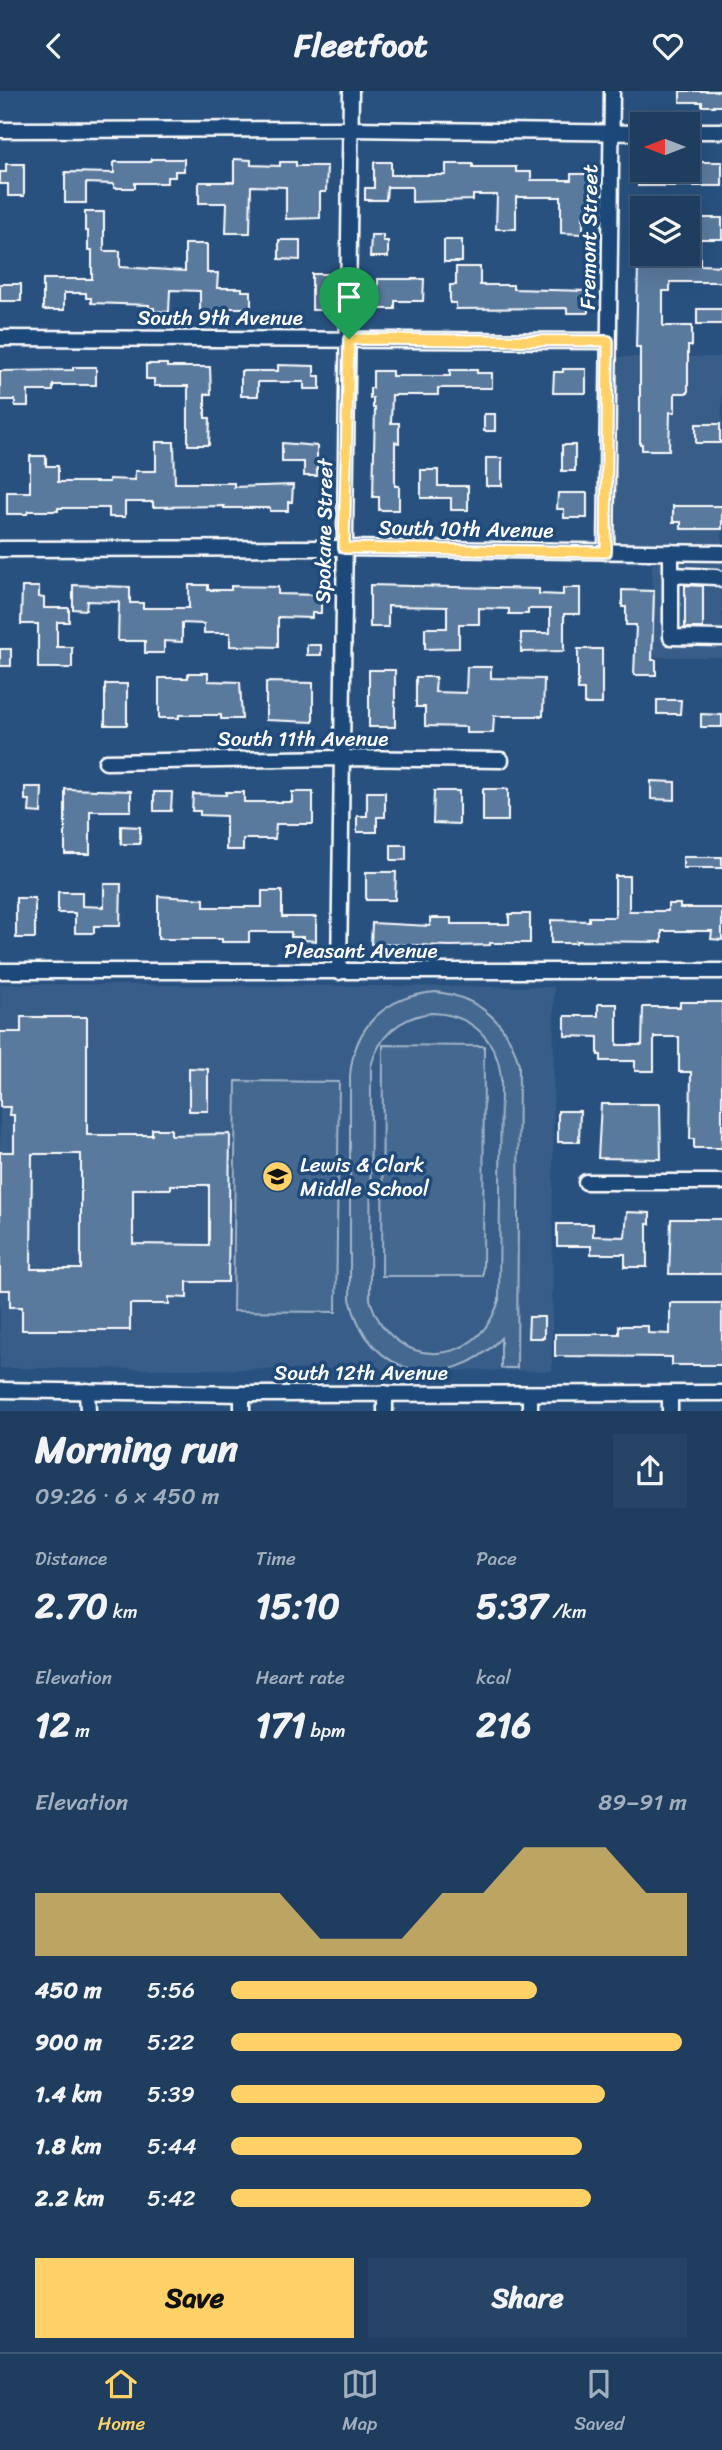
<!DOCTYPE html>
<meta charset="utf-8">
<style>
body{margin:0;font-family:Sriracha,sans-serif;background:#264465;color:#f1f3f6;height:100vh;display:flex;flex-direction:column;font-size:26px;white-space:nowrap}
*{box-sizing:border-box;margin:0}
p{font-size:23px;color:#a1aebd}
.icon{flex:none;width:38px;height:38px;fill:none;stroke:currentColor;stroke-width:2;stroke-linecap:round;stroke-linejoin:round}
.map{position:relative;height:1320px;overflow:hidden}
.panel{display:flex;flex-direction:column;background:#1e3d5f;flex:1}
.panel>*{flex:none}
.needle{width:46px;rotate:270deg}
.controls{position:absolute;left:630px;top:21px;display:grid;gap:14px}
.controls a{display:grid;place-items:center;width:70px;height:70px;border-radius:0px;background:#1e3d5f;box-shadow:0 7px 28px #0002,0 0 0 2px #3c5674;font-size:35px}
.pin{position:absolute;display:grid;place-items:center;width:60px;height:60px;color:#fff;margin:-72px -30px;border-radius:50% 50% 50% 0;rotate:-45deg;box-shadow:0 0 7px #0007}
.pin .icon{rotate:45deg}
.round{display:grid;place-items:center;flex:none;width:74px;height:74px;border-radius:0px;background:#264465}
.overview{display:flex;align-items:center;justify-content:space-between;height:119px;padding:0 35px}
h1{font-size:38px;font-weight:800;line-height:52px}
.metrics{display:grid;grid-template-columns:repeat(3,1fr);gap:10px;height:119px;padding:7px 35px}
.metrics div{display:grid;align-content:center}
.metrics b{font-size:35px;font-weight:800}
.metrics small{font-size:19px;font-weight:400}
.metrics p{font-size:19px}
.chart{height:196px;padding:14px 35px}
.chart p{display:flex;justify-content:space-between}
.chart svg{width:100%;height:126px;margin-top:7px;fill:#ffd166;opacity:.7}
.primary-button{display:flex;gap:14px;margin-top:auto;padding:14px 35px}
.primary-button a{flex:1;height:80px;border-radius:0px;background:#ffd166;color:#111;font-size:28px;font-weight:800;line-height:80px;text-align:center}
.primary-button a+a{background:#264465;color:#f1f3f6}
ul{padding:0 35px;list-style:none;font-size:23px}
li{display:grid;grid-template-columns:112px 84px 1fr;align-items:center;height:52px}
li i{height:18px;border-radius:9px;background:#ffd166}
header{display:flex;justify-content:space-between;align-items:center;height:91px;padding:0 35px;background:#1e3d5f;font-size:32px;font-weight:800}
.tabs{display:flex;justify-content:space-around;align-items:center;height:98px;border-top:2px solid #3c5674;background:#1e3d5f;font-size:19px;color:#a1aebd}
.tabs a{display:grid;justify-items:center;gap:4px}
.tabs .on{color:#ffd166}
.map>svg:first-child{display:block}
.built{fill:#375d88}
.green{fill:#446890;stroke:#a2b4c8;stroke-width:2;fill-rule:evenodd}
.building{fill:#5a7a9d;stroke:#fff;stroke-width:2;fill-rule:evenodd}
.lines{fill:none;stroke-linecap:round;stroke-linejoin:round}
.minor-casing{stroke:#fff;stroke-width:19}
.minor{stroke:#1f4a7a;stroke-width:14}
.route-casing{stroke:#fff;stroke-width:14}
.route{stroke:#ffd166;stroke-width:9}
.labels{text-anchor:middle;stroke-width:7;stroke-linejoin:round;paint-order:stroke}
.street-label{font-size:21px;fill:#fff;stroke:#1f4a7a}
.poi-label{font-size:21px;fill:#fff;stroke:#1f4a7a;text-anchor:start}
</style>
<header><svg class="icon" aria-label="back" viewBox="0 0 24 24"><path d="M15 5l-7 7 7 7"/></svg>Fleetfoot<svg class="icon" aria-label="heart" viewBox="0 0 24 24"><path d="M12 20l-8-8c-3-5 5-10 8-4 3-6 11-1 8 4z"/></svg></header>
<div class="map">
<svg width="722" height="1320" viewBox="0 0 722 1320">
<rect width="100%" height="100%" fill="#28517f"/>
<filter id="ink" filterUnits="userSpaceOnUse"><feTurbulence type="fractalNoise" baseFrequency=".0143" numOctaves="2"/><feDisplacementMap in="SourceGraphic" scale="14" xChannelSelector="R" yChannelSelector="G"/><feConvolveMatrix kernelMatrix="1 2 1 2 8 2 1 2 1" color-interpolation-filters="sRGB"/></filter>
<g filter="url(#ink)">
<g class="built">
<polygon points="603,266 722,266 722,566 652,566 652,472 604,472"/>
<polygon points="0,893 554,896 552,1280 0,1277"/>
</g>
<g class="green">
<path d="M436,901C479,906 509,932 519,974L517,1277H501V1247C447,1304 368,1286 350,1208V985C354,935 385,905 436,901ZM430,922C470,922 498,948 501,988L499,1209C478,1280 390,1280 370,1208L371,975C379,945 399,927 430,922Z"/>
<polygon points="383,954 484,955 483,1185 382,1185"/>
<polygon points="236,990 339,991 336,1221 233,1220"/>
</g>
<g class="building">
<polygon points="680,0 722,0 722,15 702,15 702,11 680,11"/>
<polygon points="151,68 184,68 184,80 175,80 175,86 167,86 167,92 135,92 135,97 114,97 114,93 86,92 86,112 65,112 65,81 114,82 114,71 151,71"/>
<polygon points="234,68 251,69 251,74 280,75 280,71 296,71 296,75 327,75 326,101 320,101 320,127 286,128 286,96 251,95 250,142 226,142 227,112 199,112 199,91 234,91"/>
<polygon points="374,71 391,71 391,84 446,84 446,73 473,73 473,76 516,76 516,81 531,81 531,89 571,89 571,83 593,83 593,124 583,124 583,143 561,142 561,106 516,106 516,138 496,138 497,104 473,104 473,109 412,111 412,96 387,96 386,109 365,109 365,97 374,97"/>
<polygon points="689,71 722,71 722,95 638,95 638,79 689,79"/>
<polygon points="6,73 24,73 24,105 8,105 8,93 0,93 0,81 6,81"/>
<polygon points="85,121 104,121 104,160 120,160 120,176 185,180 185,153 207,153 207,182 218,182 217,197 242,197 242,200 251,200 251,217 217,217 217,221 200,221 200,200 170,199 169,221 154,220 154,217 149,217 149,214 91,212 91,207 86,207 86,202 64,202 64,219 43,219 43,188 92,188 92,159 88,159 88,140 85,140"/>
<polygon points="689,127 722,127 722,148 700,148 700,174 722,175 722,191 670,191 670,200 663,200 663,235 692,235 692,255 688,255 688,302 675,302 675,321 670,321 669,359 642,359 642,353 640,353 640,256 636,256 638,174 669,174 669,163 688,163"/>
<polygon points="371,144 383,144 383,150 388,150 388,166 370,166"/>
<polygon points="279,149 300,149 300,169 279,168"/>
<rect x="444" y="149" width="18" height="22"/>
<polygon points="456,176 480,176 480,194 513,194 513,198 588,200 588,222 567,222 567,217 456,218 456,212 450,212 450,194 456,194"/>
<rect x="312" y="183" width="16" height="36"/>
<polygon points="378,188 424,188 423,210 395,210 395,218 378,218"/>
<rect x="0" y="193" width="21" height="17"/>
<rect x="697" y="218" width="25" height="15"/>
<polygon points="146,273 167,273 167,276 210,276 211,303 205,303 205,327 210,327 209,354 188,354 188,295 154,295 154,288 146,288"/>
<polygon points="278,274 314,275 314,285 320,285 320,298 304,298 304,291 258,291 258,305 241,305 241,280 278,280"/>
<polygon points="73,276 96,276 96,294 53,294 53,300 28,300 28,315 15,315 15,309 0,309 0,280 73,279"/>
<polygon points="563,278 586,278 586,302 553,302 554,281 563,281"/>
<polygon points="450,279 477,279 477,282 492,282 492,297 438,297 438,304 392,304 391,332 399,332 399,352 395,351 395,395 399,395 399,419 379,419 379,406 373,406 375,317 373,317 373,307 370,307 370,297 373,297 373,280 392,280 392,285 450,285"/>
<rect x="484" y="323" width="11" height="17"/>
<rect x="696" y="333" width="24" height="19"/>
<polygon points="156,351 174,351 175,392 234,392 234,396 293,394 292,411 288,411 288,420 270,420 270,417 224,417 224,415 153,416 153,411 125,411 125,426 109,426 109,417 58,417 58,420 28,420 27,423 7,423 7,401 30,401 30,365 46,365 46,375 58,375 58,391 109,391 109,388 135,389 135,380 156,380"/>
<polygon points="282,352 317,355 317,385 304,385 304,371 282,371"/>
<rect x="562" y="354" width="13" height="26"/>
<rect x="486" y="367" width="16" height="28"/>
<polygon points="421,379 438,379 438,395 468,395 468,419 451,419 451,407 421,407"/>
<polygon points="558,402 587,402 587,427 564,427 564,418 557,418"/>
<polygon points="673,415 722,415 722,438 681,438 681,431 673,431"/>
<polygon points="73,494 130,496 130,512 143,512 143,517 189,517 189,494 208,494 208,499 231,499 231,495 278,496 278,503 321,504 321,522 312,522 312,527 278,526 278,556 230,555 230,542 204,542 204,533 182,532 182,551 164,550 164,562 145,562 145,550 118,550 119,511 87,510 86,519 73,518"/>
<polygon points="370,494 539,498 539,503 563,504 563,497 580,497 580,523 564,523 564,560 521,561 521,542 550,542 550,518 528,518 528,523 509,523 509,518 479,517 479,533 459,533 459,557 425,558 425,537 447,537 447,516 388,515 388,536 370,536"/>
<polygon points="685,494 703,495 703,537 685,537"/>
<polygon points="22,496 39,496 39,506 44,507 44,517 69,517 69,531 57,531 57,556 72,556 72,577 38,577 38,533 21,533"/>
<polygon points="622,499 654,500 652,569 656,569 656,584 634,584 636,534 626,534 626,516 622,516"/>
<rect x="307" y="554" width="14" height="10"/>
<rect x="0" y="558" width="11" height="17"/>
<polygon points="578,558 602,558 602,613 584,613 584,599 578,599"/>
<polygon points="467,576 491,576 491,587 544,588 543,625 494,625 493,642 466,642 466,636 425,635 425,616 416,616 416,586 436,586 435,601 466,602"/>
<rect x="369" y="579" width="26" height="57"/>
<polygon points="188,582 208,582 208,590 240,591 242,628 221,628 221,624 179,624 179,627 159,627 159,587 188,587"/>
<polygon points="266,591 313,592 313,631 266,629"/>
<rect x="105" y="593" width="22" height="41"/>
<polygon points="657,609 681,609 680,623 657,623"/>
<polygon points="701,623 722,624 722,636 701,636"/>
<polygon points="651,690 675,691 675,709 651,708"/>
<polygon points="25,696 42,696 41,722 29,721 30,709 25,709"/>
<polygon points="65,698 131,700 131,720 90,720 90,763 65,763"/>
<rect x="483" y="698" width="25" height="32"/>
<polygon points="434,700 459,700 459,733 433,732"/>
<polygon points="154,701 172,701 171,720 154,720"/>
<polygon points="226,701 244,701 244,711 292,711 292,701 313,701 313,733 276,733 275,748 243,748 243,759 226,759 226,725 200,724 200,720 192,720 193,703 226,704"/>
<polygon points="367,701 385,701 385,726 377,726 377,741 357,741 357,725 367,725"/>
<polygon points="121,735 140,736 140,753 121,753"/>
<rect x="391" y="754" width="15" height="15"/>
<rect x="683" y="766" width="39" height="11"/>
<polygon points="366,781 396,781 395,809 366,809"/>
<polygon points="615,785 629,785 629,820 668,820 668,813 680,813 680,817 722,817 722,849 711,848 712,840 662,840 662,851 576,850 576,852 551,852 551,829 589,830 589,826 615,826"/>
<polygon points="104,793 121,793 120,835 94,835 94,842 75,842 75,822 58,822 58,801 82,801 82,815 104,816"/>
<polygon points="262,800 282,800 282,826 316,826 316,850 303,849 303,846 291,846 291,841 249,841 249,851 222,851 222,848 158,848 158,805 204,808 204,816 262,816"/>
<rect x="16" y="807" width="19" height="40"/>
<polygon points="509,823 530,823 530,852 490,852 490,854 451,855 371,853 372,832 430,835 430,827 451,827 451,833 509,833"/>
<polygon points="680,911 722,911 722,1057 694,1057 694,1048 690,1048 691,981 679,981 679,946 654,946 654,980 635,980 635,970 601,970 601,964 598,964 598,946 565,945 565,925 598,925 598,913 617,913 617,954 642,954 643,916 680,916"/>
<path d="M21,926H87V1044H152V1038H171V1044L230,1043L228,1191H187V1207L169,1206V1213H130V1239H22V1216H10V1199H0V1061H14V1024H9L10,1016H0V941H21ZM32,1063H81V1178H31ZM171,1094H209V1154L133,1153V1098H171Z"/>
<polygon points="189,977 208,978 208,1020 189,1020"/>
<polygon points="601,1013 660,1013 661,1068 598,1067"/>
<polygon points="558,1020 580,1020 579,1051 558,1051"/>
<polygon points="627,1121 650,1122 650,1133 647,1133 647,1176 625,1176 625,1163 591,1163 591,1155 557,1155 557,1133 593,1133 593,1145 625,1146"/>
<polygon points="671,1128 722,1128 722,1183 669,1183"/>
<polygon points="670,1212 722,1212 722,1274 672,1274 672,1266 555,1265 555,1243 619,1243 619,1235 648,1235 648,1242 670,1243"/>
<polygon points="529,1226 544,1226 544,1247 528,1247"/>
</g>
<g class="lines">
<defs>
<g id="minor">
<polyline points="0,39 350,38 642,42"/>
<polyline points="688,40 722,40"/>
<polyline points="0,247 608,250"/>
<polyline points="0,458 344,457 722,462"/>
<polyline points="606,461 612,0"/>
<polyline points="671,461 671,546 722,547"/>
<polyline points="671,484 716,486 722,489"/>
<polyline points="106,671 341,667 501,669"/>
<polyline points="0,880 722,880"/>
<polyline points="339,881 351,0"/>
<polyline points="586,1091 722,1091"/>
<polyline points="0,1299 242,1303 722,1302"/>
<polyline points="87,1300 88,1320"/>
<polyline points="242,1303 242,1320"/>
<polyline points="385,1320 385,1302"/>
<polyline points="530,1320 530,1303"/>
<polyline points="670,1320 670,1304"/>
</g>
</defs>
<use href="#minor" class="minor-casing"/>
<use href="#minor" class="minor"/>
</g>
</g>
<g class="lines" filter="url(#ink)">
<defs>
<polygon id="route" points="349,248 608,250 606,461 344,457"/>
</defs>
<use href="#route" class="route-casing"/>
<use href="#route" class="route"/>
</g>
<defs>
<symbol id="school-disc" viewBox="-11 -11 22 22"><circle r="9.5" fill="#ffd166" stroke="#1f4a7a"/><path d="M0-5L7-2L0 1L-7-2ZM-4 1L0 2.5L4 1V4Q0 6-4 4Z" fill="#111"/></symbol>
</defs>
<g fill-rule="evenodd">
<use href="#school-disc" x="260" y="1068" width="35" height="35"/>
</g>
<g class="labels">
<g class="street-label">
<text transform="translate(589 146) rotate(-89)" y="7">Fremont Street</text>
<text x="220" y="234">South 9th Avenue</text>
<text transform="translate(466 438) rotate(1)" y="7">South 10th Avenue</text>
<text transform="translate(324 440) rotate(-89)" y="7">Spokane Street</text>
<text x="303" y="655">South 11th Avenue</text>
<text x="361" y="867">Pleasant Avenue</text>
<text x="361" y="1289">South 12th Avenue</text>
</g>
<g class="poi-label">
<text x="300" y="1081">Lewis &amp; Clark<tspan x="300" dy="24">Middle School</tspan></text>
</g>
</g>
</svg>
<div class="controls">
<a><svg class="needle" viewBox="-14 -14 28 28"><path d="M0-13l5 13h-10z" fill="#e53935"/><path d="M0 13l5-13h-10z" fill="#a1aebd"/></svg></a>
<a><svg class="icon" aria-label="layers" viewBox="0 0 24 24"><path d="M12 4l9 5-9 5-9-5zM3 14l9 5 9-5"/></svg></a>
</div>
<div class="pin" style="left:349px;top:248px;background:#1e9e55"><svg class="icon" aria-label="arrive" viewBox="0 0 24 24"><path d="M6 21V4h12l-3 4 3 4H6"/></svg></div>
</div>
<section class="panel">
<div class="overview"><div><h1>Morning run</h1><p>09:26 · 6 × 450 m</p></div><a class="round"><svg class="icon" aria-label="share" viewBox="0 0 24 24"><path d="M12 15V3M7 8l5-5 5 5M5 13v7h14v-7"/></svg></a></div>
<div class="metrics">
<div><p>Distance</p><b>2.70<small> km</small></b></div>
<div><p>Time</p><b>15:10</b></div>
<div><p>Pace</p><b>5:37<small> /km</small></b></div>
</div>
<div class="metrics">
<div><p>Elevation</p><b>12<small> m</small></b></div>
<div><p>Heart rate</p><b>171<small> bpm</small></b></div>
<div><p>kcal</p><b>216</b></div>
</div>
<div class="chart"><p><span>Elevation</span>89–91 m</p>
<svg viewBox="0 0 160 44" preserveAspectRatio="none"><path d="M0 44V22L10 22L20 22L30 22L40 22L50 22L60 22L70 38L80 38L90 38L100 22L110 22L120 6L130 6L140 6L150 22L160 22V44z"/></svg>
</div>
<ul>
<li><b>450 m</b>5:56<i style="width:67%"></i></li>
<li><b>900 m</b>5:22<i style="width:99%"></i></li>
<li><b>1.4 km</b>5:39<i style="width:82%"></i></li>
<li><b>1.8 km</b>5:44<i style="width:77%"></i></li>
<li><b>2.2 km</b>5:42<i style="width:79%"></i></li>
</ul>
<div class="primary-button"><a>Save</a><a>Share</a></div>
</section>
<nav class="tabs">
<a class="on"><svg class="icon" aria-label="home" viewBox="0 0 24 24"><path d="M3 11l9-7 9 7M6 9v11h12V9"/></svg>Home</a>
<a><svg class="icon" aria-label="map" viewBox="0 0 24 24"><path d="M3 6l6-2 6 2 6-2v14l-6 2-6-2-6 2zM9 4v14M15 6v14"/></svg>Map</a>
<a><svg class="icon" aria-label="saved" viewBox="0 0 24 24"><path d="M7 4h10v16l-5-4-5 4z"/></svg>Saved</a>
</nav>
